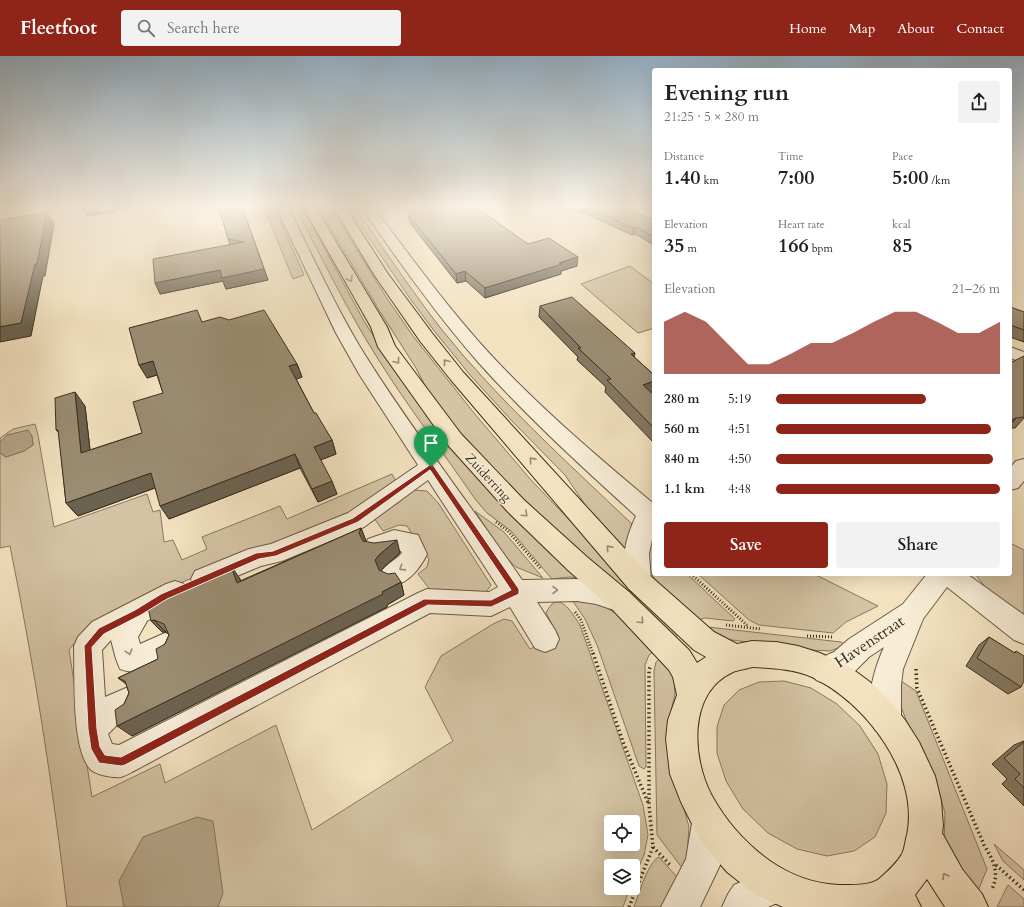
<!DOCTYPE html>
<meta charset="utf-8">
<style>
body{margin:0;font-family:Cardo,serif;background:#f2f2f2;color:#202124;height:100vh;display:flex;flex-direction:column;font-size:15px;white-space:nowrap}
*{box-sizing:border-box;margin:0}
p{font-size:13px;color:#757577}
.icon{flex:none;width:22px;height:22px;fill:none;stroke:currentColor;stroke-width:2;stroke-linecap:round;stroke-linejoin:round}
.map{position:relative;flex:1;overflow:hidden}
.panel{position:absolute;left:652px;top:12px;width:360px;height:508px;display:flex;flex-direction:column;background:#fff;border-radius:4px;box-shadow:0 4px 16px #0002}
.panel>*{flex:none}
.fabs{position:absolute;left:604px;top:759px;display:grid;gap:8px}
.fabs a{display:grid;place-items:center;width:36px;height:36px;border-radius:4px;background:#fff;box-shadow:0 4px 16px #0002;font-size:20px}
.pin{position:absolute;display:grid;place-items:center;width:34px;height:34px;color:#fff;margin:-41px -17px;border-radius:50% 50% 50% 0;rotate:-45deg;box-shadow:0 0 4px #0007}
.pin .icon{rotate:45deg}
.round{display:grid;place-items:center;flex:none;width:42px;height:42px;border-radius:4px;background:#f2f2f2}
.overview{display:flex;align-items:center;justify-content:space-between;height:68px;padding:0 12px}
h1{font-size:22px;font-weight:700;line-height:30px}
.stats{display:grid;grid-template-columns:repeat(3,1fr);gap:6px;height:68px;padding:4px 12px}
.stats div{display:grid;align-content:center}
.stats b{font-size:20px;font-weight:700}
.stats small{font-size:11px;font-weight:400}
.stats p{font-size:11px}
.chart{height:112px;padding:8px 12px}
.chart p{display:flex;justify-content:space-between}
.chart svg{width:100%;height:72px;margin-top:4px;fill:#8f2418;opacity:.7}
.button{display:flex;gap:8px;margin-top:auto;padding:8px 12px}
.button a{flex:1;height:46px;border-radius:4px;background:#8f2418;color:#fff;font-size:16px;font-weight:700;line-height:46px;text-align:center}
.button a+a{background:#f2f2f2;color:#202124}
ul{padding:0 12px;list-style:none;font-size:13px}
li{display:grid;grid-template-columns:64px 48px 1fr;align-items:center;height:30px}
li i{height:10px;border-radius:5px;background:#8f2418}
header{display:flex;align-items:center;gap:24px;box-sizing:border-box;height:56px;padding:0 20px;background:#8f2418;color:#fff}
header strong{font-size:19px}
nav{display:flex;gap:22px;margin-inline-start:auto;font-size:14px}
.search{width:280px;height:36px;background:#f2f2f2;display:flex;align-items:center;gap:10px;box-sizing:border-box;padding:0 14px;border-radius:4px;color:#757577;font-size:15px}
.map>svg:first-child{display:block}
.green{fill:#d4c3a4;stroke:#887861;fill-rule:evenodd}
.water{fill:#b4a589;stroke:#84755e}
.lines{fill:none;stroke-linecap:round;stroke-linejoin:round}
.minor-casing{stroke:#695b46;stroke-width:2}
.major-casing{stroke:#3b2e1e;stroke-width:2}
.path-far1{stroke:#3b2e1e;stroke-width:3;stroke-dasharray:1 2;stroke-linecap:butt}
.path{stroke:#3b2e1e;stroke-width:3.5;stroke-dasharray:1.5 3;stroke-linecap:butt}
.minor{fill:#f7ecd6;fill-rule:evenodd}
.major{fill:#f3e2c0;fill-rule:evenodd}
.wall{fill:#857862;stroke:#3b2e1e}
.shaded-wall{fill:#6c6250;stroke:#3b2e1e}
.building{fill:#9b8c72;stroke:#3b2e1e}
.oneway{stroke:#97886f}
.oneway2{stroke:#998d7a}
.route{fill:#8f2418;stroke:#fff;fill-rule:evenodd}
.labels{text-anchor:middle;stroke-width:3;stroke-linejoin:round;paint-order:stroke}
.street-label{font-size:13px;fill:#3b2e1e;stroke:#f7ecd6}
.near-street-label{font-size:16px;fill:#3b2e1e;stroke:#f7ecd6}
</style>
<header>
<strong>Fleetfoot</strong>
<div class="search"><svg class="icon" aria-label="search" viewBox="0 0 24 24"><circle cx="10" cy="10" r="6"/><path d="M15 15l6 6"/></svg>Search here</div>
<nav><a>Home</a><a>Map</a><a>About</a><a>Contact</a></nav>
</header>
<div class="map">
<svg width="1024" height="851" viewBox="0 0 1024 851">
<rect width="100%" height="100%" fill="#f3e2c0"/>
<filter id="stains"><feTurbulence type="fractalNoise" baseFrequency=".005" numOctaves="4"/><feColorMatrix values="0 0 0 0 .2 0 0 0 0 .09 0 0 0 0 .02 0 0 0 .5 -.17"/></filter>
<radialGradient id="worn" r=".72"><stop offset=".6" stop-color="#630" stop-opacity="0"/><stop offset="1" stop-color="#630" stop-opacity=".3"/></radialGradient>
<g class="green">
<polygon points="264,151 274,151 304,219 293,223"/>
<path d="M295,151H302L364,265L389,304L582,522L569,521L552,523L511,475L487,457L475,443C443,396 408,351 378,303C347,254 322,202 295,151Z"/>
<polygon points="318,151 330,151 386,241 413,280 474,357 531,424 679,578 671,584 475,400 432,343 416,312 379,254"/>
<path d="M348,151H355C383,192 411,234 442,274C499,345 567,406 632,468L625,498L596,465L565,419L512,365L470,319L435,276L411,244Z"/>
<polygon points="630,210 654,228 654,272 638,277 581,228"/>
<path d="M35,368L38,379L54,471L147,438L153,456L160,454L164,486L173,484L182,504L207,493L202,481L280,450L287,463L392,418L397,427L365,453L270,489L159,536L87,572L69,594L92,741L160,708L165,727L276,669L312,774L453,685L425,631L441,600L493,568L504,563L512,565L530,593L558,579L546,557C558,531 572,557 580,569L643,749L648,779L644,799L633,824V810H611V832H630L623,851H67C53,730 34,609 10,490L0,492V397L6,401L24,395L33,389L32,380L7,379L0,386V382L13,373ZM611,766H633V788H611Z"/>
<polygon points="413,434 427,435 439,448 491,529 484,539 435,540 418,518 427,511 429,503 407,470 399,469 383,475 374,462 398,447"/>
<polygon points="475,455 504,476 543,522 516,511 505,501"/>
<path d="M649,483L654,487V518H687L735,563L733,565L705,562L698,564C671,540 639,524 649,483Z"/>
<polygon points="1010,487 1024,494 1024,563 991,539 976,519 977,518 1010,518"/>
<polygon points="698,518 814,518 878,550 846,566 833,577 759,569 749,564"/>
<polygon points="583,543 605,551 622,561 657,593 649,599 645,609 646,711 644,713 639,710 597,589 585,563 572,544"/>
<polygon points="708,571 841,586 846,589 830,595 812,594 724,583 701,573"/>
<polygon points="662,600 668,608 674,623 675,638 669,663 681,742 689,771 687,799 683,813 657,779 654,615 656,606"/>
<polygon points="784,625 811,632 837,648 860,670 878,698 887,728 886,757 875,781 854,795 827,800 797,793 768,777 743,753 726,725 717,697 717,671 724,649 739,634 759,626"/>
<polygon points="901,625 916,635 987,813 975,842 944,787 945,757 934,720 906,664 899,645"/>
<polygon points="994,788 1024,814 1024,824 1003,805"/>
<path d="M659,801L677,821L661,851H634C638,840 648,806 659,801Z"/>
<polygon points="1008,829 1024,843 1024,851 997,851"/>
</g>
<g class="water">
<polygon points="28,374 32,380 33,389 24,395 6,401 0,397 0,386 7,379"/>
<polygon points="197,761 213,765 223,837 218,851 124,851 119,825 143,781"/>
</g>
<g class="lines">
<defs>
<g id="minor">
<polygon points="0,151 15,151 13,154 0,156"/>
<path d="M276,151H288C313,201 336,252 365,299C414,377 470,448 522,524L577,523L596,526L629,536L633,544L629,552L620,556L596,548L577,545L537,546L555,574L559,583L555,592L545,596L535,592L510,551L491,560L430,557L132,716C129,718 124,720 121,721C113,722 97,719 91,714C71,694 75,619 74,590L78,581L92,566L166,528L175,525L184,528L188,536L184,544L147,565L138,581L140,588L165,577L175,581L179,590L175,599C156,609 141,621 120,613L116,603L111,584L102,594L105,641L126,632L137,636L141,647L137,658L119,667L108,678L112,688L119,689L418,537L427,533L489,536L498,531L428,424L364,471L282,505L261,510L204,534L195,531L191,523L195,515L249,493L271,488L348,457L418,409L359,318L336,277Z"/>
<path d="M361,151H373C411,201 447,251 489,297C540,352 597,400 654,448V474L649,498L651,525L647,533L638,536L629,533C618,510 626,481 636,460C582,411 527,361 478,306C435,257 398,204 361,151Z"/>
<polygon points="642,151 654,151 654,157 644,154"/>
<polygon points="1010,291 1024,296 1024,307 1010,302"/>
<polygon points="1024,403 1024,425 1018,432 1010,434 1010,412 1016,405"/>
<path d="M394,474L418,479L427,498C422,509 408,529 393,529C391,529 386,526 384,526L380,518C385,508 395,505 402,497L401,495C387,493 383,502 368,497L365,490L368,483Z"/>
<path d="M927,518H967L1024,559V588L1014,584L947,531L923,563L903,613L901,629V663L897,674L886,678L875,674C864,647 873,616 884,591L869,601L854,616L826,628L816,624L812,614L816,604L834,596L849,583L903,548Z"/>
<polygon points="709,750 721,755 726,767 721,807 700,851 661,851 686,803 692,767 697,755"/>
<polygon points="775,811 788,816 793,829 788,842 768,851 722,851 728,838 734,829"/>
</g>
<path id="major" d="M303,151H315L387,271L395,290L461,378L524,444L587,501L629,536L689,594L697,607L706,601L694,594L629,533L451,324L420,285L375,220L333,151H345L388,218L432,277L463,316L647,517L714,576L737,588L752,585L776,586L798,590L820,597L851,612L870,626L889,644L905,664L919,686L935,720L941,745L943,770L942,777L962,813L982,838L988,851H945L927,823L915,839L921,851H783L756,839L727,816L707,793L697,778L681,746L670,718L666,683L668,664L677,639L673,621L669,614L611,552L569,515L508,456L447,388L378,291L371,271ZM752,611C772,612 794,613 812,621C865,646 920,717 907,779C905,785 905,792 902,798C896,808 887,816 879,823C870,830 850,829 839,829C815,828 790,819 770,805C746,788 726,765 712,740C692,703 687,637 733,616C738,614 746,613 752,611Z"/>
</defs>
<use href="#minor" class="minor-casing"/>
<use href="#major" class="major-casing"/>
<g class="path-far1">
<polyline points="496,466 508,475 541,513"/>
<polyline points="691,518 748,570"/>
<polyline points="575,556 581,564 593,598"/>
<polyline points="726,569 761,573"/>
<polyline points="807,580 834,581"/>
</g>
<g class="path">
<polyline points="593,597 623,686 649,749"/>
<path d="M916,613L917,632L984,789C993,804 1000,816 992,833"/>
<polyline points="653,791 671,810"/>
<polyline points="996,809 1024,834"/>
<polyline points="629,851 653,791 649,749 649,614 651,609"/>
</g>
<use href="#minor" class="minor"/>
<use href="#major" class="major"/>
</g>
<g class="wall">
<polygon points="219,151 246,153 243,153 268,224 226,233 223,225 160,238 230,189"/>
<polygon points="405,151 454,151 458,154 528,188 577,210 561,215 561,218 485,242 466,225 457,227 410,167 408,158 411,158"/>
<polygon points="569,151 624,151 654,164 654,189 635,178 632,179 586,158 586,157 585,158"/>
<polygon points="540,250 634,301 654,319 654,336 651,337 654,339 654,387 605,336 606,331 577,304 578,301 539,261"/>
<polygon points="1010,251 1024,256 1024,286 1010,281"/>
<polygon points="202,266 297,308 302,321 296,323 314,357 332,384 336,398 320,404 337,438 318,446 300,412 169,463 155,432 78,460 66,447 59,377 56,374 85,350 90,394 142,377 163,337 157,319 147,322"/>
<polygon points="1010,307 1024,362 1015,372 1010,372"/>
<polygon points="361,472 366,485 365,486 400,497 384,511 380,515 401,526 404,539 387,549 387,551 132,680 124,648 129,637 126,628 118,622 158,603 169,579 168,577 166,576 162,576 151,565 231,510 240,523 240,525"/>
<polygon points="989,581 1014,597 1016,595 1021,631 1008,638 966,610 979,589"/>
<polygon points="1024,685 1024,750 1002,728 1007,723 992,708 1014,689"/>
</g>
<g class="shaded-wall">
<polygon points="82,151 129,151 115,153 115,156 87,160"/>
<polygon points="242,151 245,151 246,153 243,153"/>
<polygon points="585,151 587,151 586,157 585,158"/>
<polygon points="47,156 54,168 45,220 43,220 31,280 0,286 0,271"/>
<polygon points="636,171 635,178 632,179 633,172"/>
<polygon points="578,201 577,210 561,215 561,218 485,242 485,232"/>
<polygon points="264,213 268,224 226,233 223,225 160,238 155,227 220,214"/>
<polygon points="465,215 466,225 457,227 456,218"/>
<polygon points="635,297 633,308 631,298"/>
<polygon points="153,305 160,318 147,322 139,309"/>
<polygon points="297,308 302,321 294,324 289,310"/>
<polygon points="654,325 654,336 640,340 643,329"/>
<polygon points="75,336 85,350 92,411 81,397"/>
<polygon points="1016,362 1010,369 1010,365"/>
<polygon points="332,384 336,398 318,405 314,391"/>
<polygon points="295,398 300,412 169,463 160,450"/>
<polygon points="151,417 160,430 78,460 66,447"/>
<polygon points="332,425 337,438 318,446 312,433"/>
<polygon points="361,472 366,485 364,491 359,477"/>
<polygon points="397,484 400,497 384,511 379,517 375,504 380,498"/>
<polygon points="231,510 240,523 245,540 237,527"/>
<polygon points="401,526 404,539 387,549 387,551 132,680 117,670 382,536"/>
<polygon points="154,564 166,576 162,576 151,565"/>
</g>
<g class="building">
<polygon points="219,151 242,151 264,213 222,222 220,214 155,227 153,203 244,186 228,183"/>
<polygon points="411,151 454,151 458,154 467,151 476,151 528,188 549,182 578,201 559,207 562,208 485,232 465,215 456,218 408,158 416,157"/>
<polygon points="587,151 624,151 654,164 654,181 636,171 633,172"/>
<polygon points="47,156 37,208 35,208 21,267 0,271 0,164"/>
<polygon points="572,241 635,297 631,298 654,319 654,325 643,329 654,339 654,372 607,324 611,323 578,292 581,292 540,250"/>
<polygon points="1010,251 1024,256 1024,274 1010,269"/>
<polygon points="197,254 202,266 220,261 229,264 264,254 297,308 289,310 314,357 316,357 332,384 314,391 332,425 312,433 295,398 160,450 151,417 66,447 58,374 56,374 55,342 75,336 81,397 142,377 133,346 163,337 153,305 139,309 129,272"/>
<polygon points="1024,300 1024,361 1016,362 1010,365 1010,307"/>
<polygon points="361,472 359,477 363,485 374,487 397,484 380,498 375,504 379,514 388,518 395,517 401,526 382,536 383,538 117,670 115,654 124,648 129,637 125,625 118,622 158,603 156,593 165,588 169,579 164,568 154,564 151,565 147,547 191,528 190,526 231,510 237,527"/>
<polygon points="989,581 1015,597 1016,595 1024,600 1024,625 1021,631 977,602"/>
<polygon points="1024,686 1024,732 1015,723 1020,718 1004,702"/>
</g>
<defs><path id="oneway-chevron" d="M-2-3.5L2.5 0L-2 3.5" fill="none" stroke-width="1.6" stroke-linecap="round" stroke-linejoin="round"/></defs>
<g class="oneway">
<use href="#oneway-chevron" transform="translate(350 223) rotate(60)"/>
<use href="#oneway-chevron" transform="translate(397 305) rotate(53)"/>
<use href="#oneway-chevron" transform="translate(446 306) rotate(-128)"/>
<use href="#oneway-chevron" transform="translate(532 404) rotate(-132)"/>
<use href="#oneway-chevron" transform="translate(525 458) rotate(43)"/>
<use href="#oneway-chevron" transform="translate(609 492) rotate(-131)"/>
<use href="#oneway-chevron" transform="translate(641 565) rotate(46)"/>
<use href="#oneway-chevron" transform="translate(945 820) rotate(-121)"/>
</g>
<g class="oneway2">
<use href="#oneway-chevron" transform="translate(402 512) rotate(147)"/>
<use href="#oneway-chevron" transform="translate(555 534)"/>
<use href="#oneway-chevron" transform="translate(129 596) rotate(74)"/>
</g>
<linearGradient id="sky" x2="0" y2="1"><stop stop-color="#93aec2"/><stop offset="0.56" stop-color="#faf2e3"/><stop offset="1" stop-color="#faf2e3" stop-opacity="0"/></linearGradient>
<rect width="1024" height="270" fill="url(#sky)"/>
<path class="route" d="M431,408L433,409L519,533V538L491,551L428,549L125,709L121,710L99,707L91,693L88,673L84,590L99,572L135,554L161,538L256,497L273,495L353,462ZM430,414L511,534L491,544L424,543L121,701L105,699L100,691L97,673L92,591L104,578L141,559L167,543L259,503L276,500L358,466Z"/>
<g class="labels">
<g class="street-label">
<text transform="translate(489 421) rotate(47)" y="5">Zuiderring</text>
</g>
<g class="near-street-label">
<text transform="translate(869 585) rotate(-34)" y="6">Havenstraat</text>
</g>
</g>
<rect width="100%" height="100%" filter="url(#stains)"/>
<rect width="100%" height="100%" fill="url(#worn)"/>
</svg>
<div class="fabs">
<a><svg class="icon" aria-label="locate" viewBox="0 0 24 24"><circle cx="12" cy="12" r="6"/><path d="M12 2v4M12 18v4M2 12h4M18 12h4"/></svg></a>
<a><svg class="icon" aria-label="layers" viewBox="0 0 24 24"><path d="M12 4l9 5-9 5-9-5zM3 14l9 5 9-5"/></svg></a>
</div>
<div class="pin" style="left:431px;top:411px;background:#1e9e55"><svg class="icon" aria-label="arrive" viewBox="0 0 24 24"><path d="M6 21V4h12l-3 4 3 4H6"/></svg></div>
<section class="panel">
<div class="overview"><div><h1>Evening run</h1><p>21:25 · 5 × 280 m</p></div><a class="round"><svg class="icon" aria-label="share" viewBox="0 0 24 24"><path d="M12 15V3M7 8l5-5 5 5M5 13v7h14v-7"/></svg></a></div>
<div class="stats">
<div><p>Distance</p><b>1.40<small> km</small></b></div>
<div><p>Time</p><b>7:00</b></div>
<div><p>Pace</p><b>5:00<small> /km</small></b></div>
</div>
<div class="stats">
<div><p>Elevation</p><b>35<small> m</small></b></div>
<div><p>Heart rate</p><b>166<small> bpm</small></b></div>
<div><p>kcal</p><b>85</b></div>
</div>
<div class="chart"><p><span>Elevation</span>21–26 m</p>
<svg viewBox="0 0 160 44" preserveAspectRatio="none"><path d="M0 44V12L10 6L20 12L30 25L40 38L50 38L60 32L70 25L80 25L90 19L100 12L110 6L120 6L130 12L140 19L150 19L160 12V44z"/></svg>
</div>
<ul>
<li><b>280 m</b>5:19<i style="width:67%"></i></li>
<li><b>560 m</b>4:51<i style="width:96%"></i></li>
<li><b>840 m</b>4:50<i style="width:97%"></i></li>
<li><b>1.1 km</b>4:48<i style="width:100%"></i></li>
</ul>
<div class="button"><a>Save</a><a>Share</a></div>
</section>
</div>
